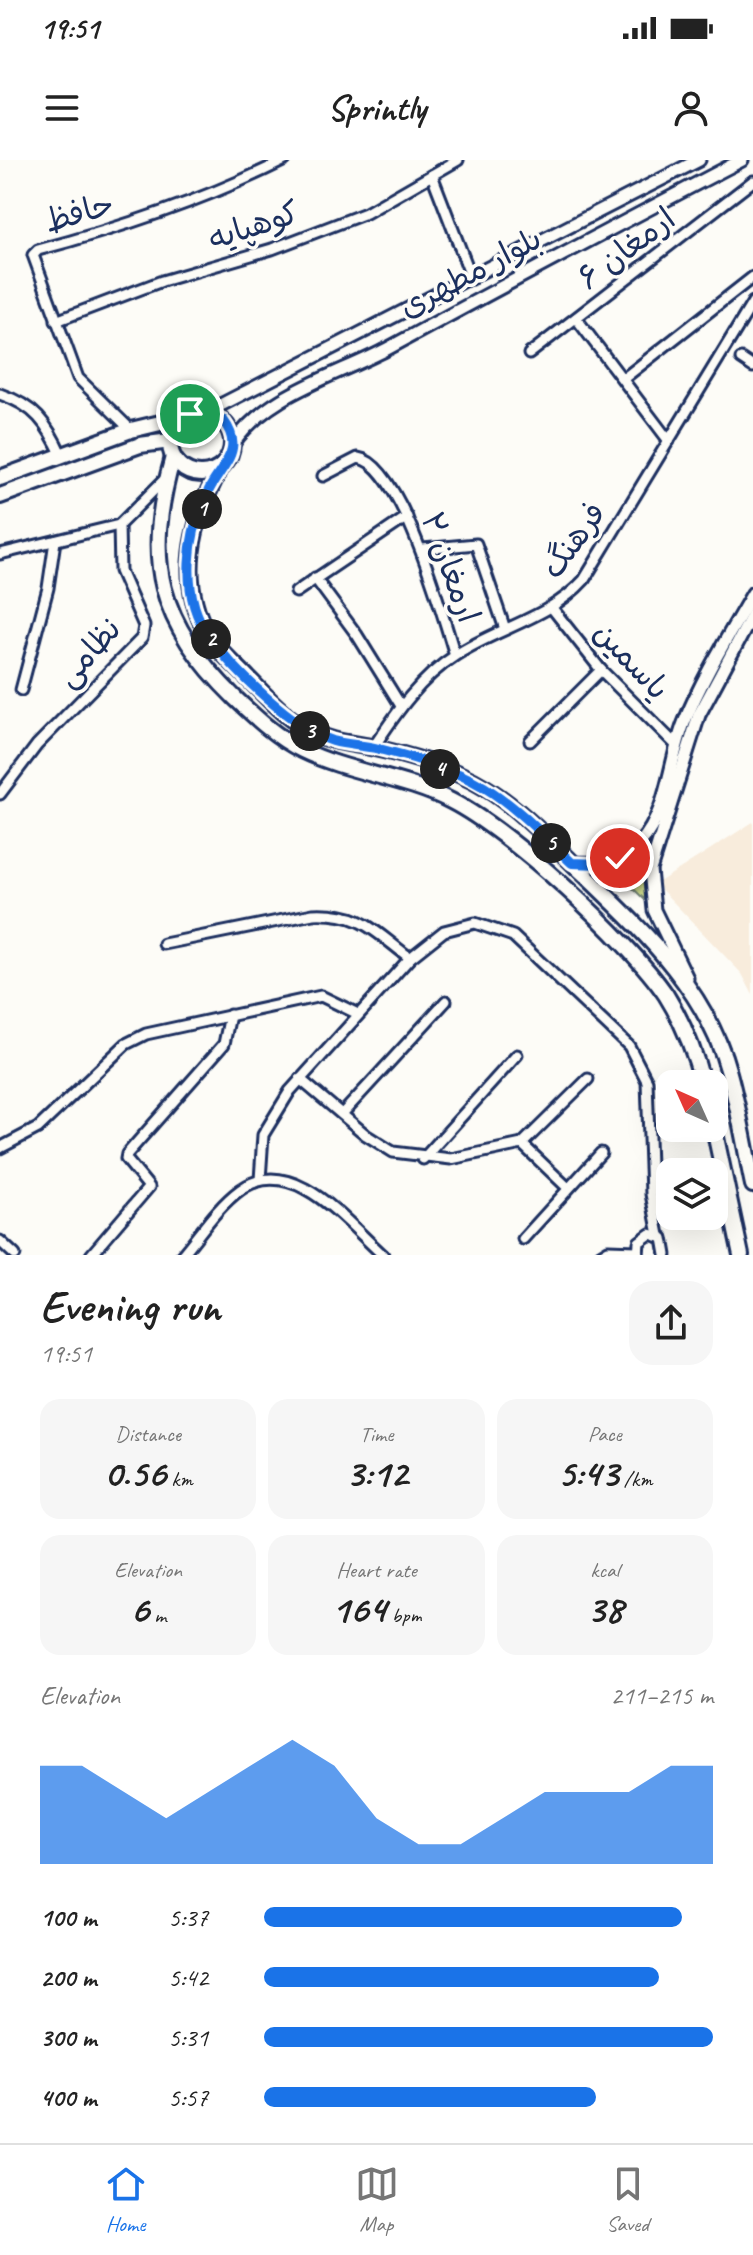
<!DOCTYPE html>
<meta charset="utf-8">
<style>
body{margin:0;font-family:Caveat,"Playpen Sans Arabic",sans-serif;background:#f6f6f6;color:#222;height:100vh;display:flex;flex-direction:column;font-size:30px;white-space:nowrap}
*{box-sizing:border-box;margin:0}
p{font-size:26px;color:#767676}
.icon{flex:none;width:44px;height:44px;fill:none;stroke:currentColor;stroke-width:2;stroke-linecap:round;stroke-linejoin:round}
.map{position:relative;height:1095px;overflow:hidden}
.details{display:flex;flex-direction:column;background:#fff;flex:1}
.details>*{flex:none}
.needle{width:52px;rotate:315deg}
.tools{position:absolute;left:656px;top:910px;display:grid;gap:16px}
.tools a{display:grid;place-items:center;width:72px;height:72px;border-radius:16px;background:#fff;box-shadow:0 8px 32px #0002;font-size:40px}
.pin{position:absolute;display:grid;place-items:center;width:68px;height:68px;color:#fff;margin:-34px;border:4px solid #fff;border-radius:50%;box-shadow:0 2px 8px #0007}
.km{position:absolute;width:40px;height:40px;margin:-20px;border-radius:50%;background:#222;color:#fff;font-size:22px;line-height:40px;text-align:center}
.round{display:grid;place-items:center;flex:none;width:84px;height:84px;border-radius:24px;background:#f6f6f6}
.overview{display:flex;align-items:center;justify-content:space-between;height:136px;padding:0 40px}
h1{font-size:44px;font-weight:700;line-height:60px}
.stats{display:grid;grid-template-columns:repeat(3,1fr);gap:12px;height:136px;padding:8px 40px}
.stats div{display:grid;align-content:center;border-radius:20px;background:#f6f6f6;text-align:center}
.stats b{font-size:40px;font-weight:700}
.stats small{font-size:22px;font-weight:400}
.stats p{font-size:22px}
.chart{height:224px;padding:16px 40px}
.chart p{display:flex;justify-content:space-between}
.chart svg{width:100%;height:144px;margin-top:8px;fill:#1a73e8;opacity:.7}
ul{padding:0 40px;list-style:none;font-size:26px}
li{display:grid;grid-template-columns:128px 96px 1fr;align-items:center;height:60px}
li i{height:20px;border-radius:10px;background:#1a73e8}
.status{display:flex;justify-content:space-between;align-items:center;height:56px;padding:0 40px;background:#fff;direction:ltr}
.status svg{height:22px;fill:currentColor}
header{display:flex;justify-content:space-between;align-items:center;height:104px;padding:0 40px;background:#fff;font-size:36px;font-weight:700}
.tab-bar{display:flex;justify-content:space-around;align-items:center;height:112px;border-top:2px solid #e0e0e0;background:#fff;font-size:22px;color:#767676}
.tab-bar a{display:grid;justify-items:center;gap:4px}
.tab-bar .current{color:#1a73e8}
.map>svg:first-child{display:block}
.built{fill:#f8ecdc}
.green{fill:#c9d68a;stroke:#728274;stroke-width:2}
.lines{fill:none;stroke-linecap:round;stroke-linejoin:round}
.minor-casing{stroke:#1b2f5e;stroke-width:15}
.tertiary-casing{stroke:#1b2f5e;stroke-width:17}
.primary-casing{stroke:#1b2f5e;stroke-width:20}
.minor{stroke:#fdfcf7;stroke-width:9}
.tertiary{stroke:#fdfcf7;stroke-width:11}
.primary{stroke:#fdfcf7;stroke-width:14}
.route-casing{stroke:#fff;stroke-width:16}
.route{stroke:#1a73e8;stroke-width:10}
.labels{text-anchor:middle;stroke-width:7;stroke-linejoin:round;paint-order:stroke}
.street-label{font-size:32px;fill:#1b2f5e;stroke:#fdfcf7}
</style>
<div class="status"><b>19:51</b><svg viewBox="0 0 49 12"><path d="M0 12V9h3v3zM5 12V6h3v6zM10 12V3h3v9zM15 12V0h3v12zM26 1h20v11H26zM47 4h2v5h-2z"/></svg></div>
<header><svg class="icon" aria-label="menu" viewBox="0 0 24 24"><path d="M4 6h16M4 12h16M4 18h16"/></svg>Sprintly<svg class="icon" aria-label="person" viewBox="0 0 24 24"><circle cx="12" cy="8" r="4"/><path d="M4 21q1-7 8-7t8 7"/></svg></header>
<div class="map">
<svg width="753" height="1095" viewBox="0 0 753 1095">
<rect width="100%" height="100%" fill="#fdfcf7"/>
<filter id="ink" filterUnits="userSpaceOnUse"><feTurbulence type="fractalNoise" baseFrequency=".0125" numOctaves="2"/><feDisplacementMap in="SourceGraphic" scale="16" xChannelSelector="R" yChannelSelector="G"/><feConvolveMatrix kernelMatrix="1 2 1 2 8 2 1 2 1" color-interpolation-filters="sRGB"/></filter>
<g filter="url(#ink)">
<polygon class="built" points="753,662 753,835 742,814 656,724"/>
<polygon class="green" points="654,680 644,719 645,740 613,709 633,699"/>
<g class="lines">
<defs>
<g id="minor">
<polyline points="432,15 472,119"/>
<polyline points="576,158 669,281"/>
<polyline points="56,161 162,121 272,89 366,53 458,0"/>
<polyline points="529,194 753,21"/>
<polyline points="741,199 753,207"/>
<polyline points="623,219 753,117"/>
<path d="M0,234C35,246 47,263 62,296"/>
<path d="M131,270L78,218L33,95L38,90C124,67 205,40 285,0"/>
<path d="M323,316L358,298C401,303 443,457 455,495"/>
<polyline points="423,389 476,384 505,469"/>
<polyline points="0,394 119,365 166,318"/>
<polyline points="315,418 357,475 401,546"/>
<polyline points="296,432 407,357"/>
<polyline points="552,448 601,510 677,586"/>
<polyline points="21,530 48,428 55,381"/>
<polyline points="530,581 601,510"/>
<path d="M373,588C396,553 420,518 456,495C497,468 550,458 584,420L753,142"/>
<polyline points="0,634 37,585 142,478 144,466 120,411 119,365"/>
<path d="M164,784L313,754C361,752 373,770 410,798"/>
<polyline points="300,919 366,975 393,992 451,999 522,984 588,919"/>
<polyline points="342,954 446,841"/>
<polyline points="522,984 568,1028"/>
<polyline points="0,988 38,968 126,884 146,874 321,836 358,854"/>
<polyline points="423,999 517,895"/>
<polyline points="260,1020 263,975 290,931 410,798 444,771 475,763 513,776 629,886 647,921 651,1034 659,1075"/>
<polyline points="523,1079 601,993"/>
<polyline points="0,1081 15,1095"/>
<polyline points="91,1095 149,1027 126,999 127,994 224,884 230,855"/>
<path d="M182,1095C200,1074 217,1047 240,1030C292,992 347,1063 383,1095"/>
<polyline points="600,1095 608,1090 637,1091"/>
<polyline points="638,1095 639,1082 650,1074 663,1078 666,1095"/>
</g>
<g id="tertiary">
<polyline points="207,252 699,0"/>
<path d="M233,284C266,234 336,216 387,189C505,125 623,62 742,0"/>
<path d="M572,703C598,704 621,704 640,683C668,653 669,601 684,563C702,518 729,475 753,433"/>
<polyline points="687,818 654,750 650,710 699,555 753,454"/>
</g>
<g id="primary">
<circle cx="201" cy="283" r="31"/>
<path d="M173,297C143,402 158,462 235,538C255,557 277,578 302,590C349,613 404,617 451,641C510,671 629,780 666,835C683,862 695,893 703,924"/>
<path d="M221,307C193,358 176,418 207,473C216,489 235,504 248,518C267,537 287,560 312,572C331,582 350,583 370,587C407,595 453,608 484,627C522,650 553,685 585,715C644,772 707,830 729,913C739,949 745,988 753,1025"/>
<polyline points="0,318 131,270 181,258"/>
<polyline points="0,336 140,285 170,281"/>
<polyline points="714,968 741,1095"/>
</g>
</defs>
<use href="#minor" class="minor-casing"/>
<use href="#tertiary" class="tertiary-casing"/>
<use href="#primary" class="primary-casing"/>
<use href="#minor" class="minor"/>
<use href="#tertiary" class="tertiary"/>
<use href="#primary" class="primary"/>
</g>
</g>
<g class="lines" filter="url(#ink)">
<defs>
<path id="route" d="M190,254L207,252L223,260C229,268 234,277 232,288C230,302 215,317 209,330C187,373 179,435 209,476C234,511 293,568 333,581C347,585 362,585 375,588C411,597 453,608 484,627C517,647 545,677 572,703L599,704L620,698"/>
</defs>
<use href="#route" class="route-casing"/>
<use href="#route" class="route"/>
</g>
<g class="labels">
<g class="street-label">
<text transform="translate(79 52) rotate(-16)" y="11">حافظ</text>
<text transform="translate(253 65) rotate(-18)" y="11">کوهپایه</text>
<text transform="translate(626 88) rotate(-37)" y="11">ارمغان ۶</text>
<text transform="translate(470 112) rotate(-28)" y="11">بلوار مطهری</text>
<text transform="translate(573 380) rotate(-54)" y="11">فرهنگ</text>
<text transform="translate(451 407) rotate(70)" y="11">ارمغان ۲</text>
<text transform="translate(88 492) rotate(-48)" y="11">نظامی</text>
<text transform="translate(632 500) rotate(47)" y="11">یاسمین</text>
</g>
</g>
</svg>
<div class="tools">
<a><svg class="needle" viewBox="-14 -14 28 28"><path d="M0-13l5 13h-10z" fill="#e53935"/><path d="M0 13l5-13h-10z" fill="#767676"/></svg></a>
<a><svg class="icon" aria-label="layers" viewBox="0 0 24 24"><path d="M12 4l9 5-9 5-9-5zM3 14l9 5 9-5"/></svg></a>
</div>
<div class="pin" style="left:190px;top:254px;background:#1e9e55"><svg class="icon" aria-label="arrive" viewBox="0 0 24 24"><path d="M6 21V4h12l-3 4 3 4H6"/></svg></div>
<div class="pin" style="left:620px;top:698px;background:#d93025"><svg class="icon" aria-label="check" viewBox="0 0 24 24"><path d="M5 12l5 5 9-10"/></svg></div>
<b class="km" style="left:202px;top:349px">1</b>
<b class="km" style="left:211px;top:479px">2</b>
<b class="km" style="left:310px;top:571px">3</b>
<b class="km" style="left:440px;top:609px">4</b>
<b class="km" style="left:551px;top:683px">5</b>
</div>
<section class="details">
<div class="overview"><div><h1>Evening run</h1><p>19:51</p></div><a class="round"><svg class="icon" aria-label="share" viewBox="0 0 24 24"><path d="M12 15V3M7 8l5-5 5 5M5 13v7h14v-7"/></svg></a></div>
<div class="stats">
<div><p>Distance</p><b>0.56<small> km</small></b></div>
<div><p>Time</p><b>3:12</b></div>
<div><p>Pace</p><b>5:43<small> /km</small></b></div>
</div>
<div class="stats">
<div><p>Elevation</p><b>6<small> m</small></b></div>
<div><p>Heart rate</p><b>164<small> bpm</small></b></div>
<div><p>kcal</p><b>38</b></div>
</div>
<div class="chart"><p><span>Elevation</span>211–215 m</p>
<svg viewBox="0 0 160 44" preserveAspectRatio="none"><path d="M0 44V14L10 14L20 22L30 30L40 22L50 14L60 6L70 14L80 30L90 38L100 38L110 30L120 22L130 22L140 22L150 14L160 14V44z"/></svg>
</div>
<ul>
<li><b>100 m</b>5:37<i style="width:93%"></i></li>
<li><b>200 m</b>5:42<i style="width:88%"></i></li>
<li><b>300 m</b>5:31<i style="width:100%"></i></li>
<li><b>400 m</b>5:57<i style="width:74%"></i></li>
</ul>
</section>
<nav class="tab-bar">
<a class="current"><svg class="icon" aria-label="home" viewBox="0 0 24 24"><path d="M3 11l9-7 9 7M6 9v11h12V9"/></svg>Home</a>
<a><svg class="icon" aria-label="map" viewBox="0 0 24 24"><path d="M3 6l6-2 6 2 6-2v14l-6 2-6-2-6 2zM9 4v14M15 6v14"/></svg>Map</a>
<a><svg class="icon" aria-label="saved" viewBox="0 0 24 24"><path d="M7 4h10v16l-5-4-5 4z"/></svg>Saved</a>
</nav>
